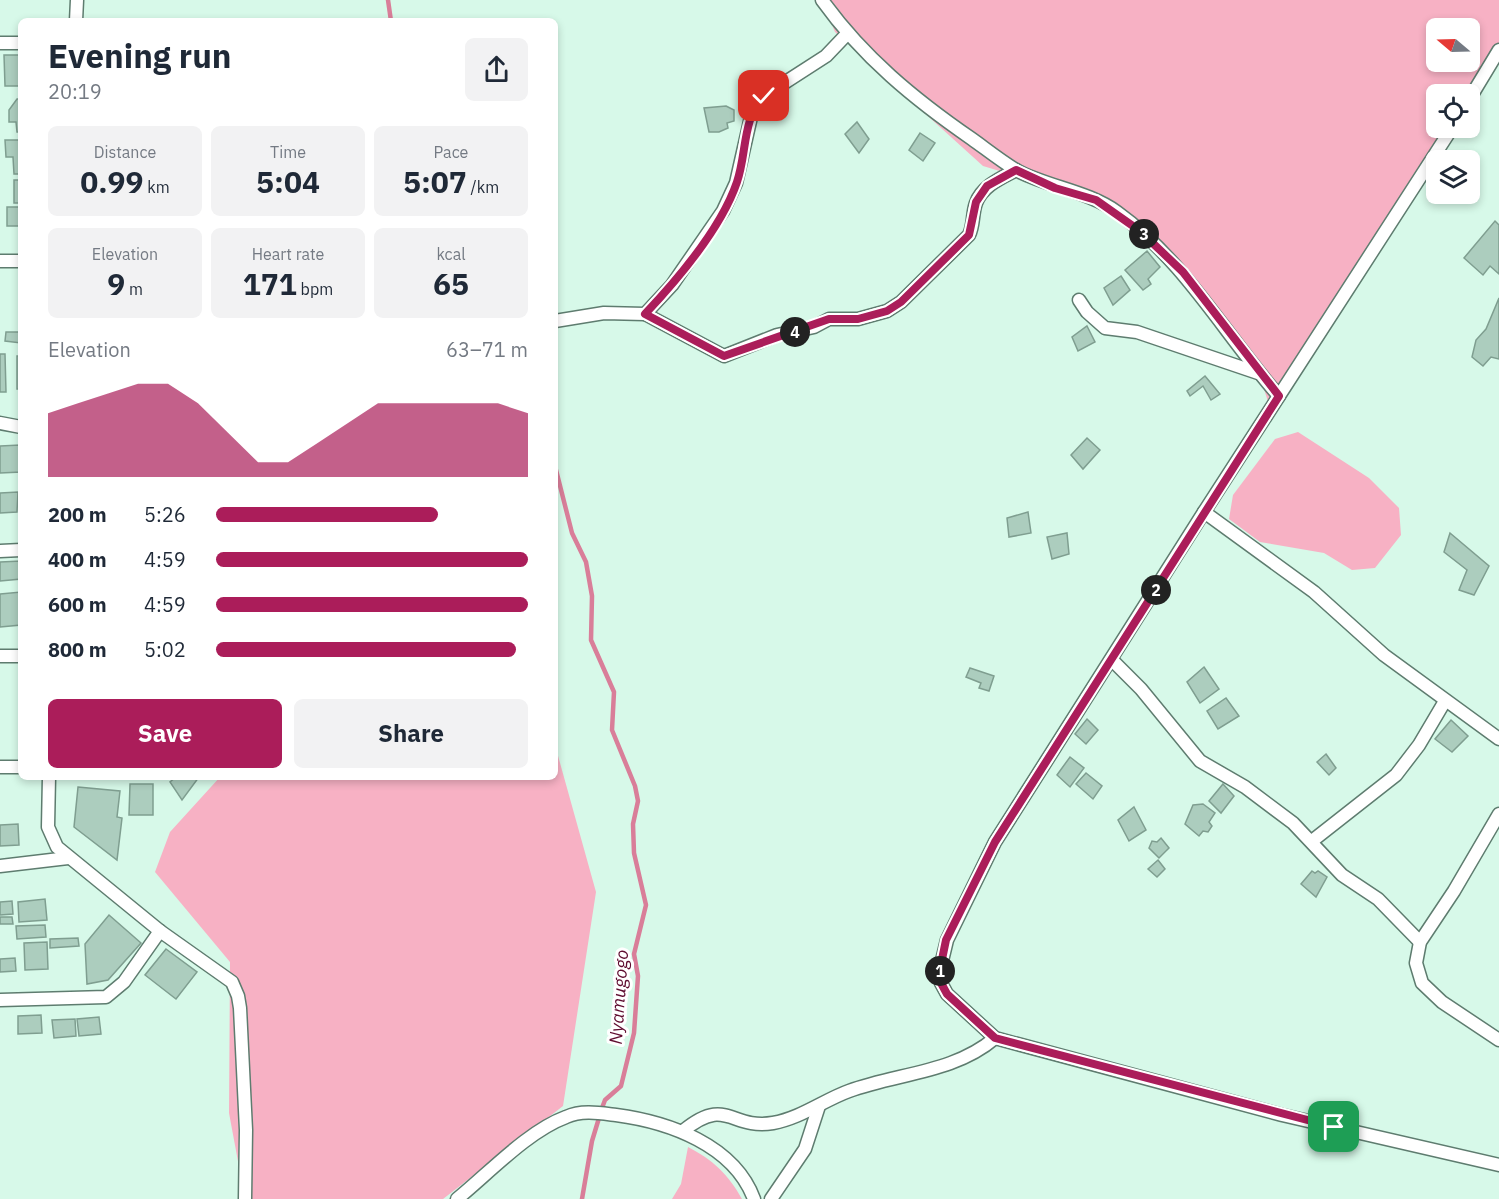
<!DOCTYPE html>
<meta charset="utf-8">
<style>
body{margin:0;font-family:"IBM Plex Sans",sans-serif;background:#f2f2f3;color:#1f2937;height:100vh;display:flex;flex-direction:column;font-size:22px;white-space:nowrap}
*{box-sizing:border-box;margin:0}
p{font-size:20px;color:#747a83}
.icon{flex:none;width:33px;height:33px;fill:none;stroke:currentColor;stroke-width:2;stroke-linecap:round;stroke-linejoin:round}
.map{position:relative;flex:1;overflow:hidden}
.sheet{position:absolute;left:18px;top:18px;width:540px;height:762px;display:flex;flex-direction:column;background:#fff;border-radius:9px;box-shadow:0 3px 9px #0003}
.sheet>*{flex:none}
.needle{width:39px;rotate:289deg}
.controls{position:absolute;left:1426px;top:18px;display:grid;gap:12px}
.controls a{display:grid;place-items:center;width:54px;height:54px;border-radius:9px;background:#fff;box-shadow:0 3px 9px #0003;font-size:30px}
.pin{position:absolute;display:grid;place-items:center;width:51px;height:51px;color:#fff;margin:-26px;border-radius:12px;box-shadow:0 3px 9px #0006}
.km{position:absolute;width:30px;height:30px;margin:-15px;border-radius:50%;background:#222;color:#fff;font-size:16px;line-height:30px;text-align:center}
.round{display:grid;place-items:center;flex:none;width:63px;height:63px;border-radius:9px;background:#f2f2f3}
.summary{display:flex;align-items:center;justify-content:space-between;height:102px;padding:0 30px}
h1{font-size:33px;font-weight:700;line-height:45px}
.stats{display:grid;grid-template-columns:repeat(3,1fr);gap:9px;height:102px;padding:6px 30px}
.stats div{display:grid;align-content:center;border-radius:9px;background:#f2f2f3;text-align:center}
.stats b{font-size:30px;font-weight:700}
.stats small{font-size:16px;font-weight:400}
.stats p{font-size:16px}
.chart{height:168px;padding:12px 30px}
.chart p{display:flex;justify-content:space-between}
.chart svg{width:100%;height:108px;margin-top:6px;fill:#ab1d5a;opacity:.7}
.button{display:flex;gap:12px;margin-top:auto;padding:12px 30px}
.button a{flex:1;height:69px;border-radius:9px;background:#ab1d5a;color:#fff;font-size:24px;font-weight:700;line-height:69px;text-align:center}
.button a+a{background:#f2f2f3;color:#1f2937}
ul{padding:0 30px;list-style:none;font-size:20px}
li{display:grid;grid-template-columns:96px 72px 1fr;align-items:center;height:45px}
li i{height:15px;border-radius:8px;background:#ab1d5a}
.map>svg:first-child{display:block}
.green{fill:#f7b1c4;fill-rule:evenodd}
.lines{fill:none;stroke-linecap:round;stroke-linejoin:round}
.stream{stroke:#d97e99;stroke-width:4.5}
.building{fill:#accdbe;stroke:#7f9e90;stroke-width:1.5}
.minor-casing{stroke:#5e7c6f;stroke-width:15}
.minor{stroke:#fff;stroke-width:12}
.route-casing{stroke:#fff;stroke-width:12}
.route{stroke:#ab1d5a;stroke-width:8}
.labels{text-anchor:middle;stroke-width:6;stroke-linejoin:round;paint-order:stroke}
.water-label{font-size:18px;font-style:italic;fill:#5f0d30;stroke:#fff}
</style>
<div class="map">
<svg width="1499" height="1199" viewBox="0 0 1499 1199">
<rect width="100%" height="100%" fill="#d7f9e9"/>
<g class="green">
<path d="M822,0H1499V47L1469,94H1437V128H1449L1271,411L1264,389L1170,265L1092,199L983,166L835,32ZM1437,28H1470V62H1437Z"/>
<polygon points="1298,432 1369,478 1399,508 1401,535 1375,568 1352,570 1324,553 1260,542 1229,519 1233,495 1275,439"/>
<polygon points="555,745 596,892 563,1106 443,1199 245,1199 229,1113 230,962 155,872 170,832 220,777 555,777"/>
<path d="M688,1147C713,1160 728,1174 742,1199H672L681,1184Z"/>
</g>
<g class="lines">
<g class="stream">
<polyline points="388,0 391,21"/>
<polyline points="555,466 572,533 586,562 592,596 591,640 614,692 612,730 635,786 638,801 633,824 634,853 646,905 634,954 638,976 634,1033 621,1086 605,1100 602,1108"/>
<polyline points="582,1199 592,1141 599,1118"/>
</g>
</g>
<g class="building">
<polygon points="4,55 21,55 21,86 5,86"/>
<polygon points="17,99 21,99 21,132 17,132 16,122 9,122 9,110"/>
<polygon points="726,106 734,110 734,121 727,123 728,128 719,132 709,132 704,108"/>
<polygon points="857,122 869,139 859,153 845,134"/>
<polygon points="920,133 935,143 923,161 909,150"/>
<polygon points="5,140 21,140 21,174 14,174 13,157 6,157"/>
<rect x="14" y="180" width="7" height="23"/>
<rect x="7" y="207" width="14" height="19"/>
<polygon points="1495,221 1499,225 1499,274 1490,266 1483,275 1464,258"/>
<polygon points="1147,251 1160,267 1148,279 1151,284 1143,290 1125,270"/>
<polygon points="1121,276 1130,290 1113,305 1104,288"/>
<polygon points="1499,298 1499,359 1491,357 1483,366 1472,357 1476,340 1486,329"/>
<polygon points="1087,326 1095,342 1078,351 1072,337"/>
<polygon points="6,332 21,332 21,343 5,341"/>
<polygon points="0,354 5,354 6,392 0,392"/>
<rect x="17" y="356" width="4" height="33"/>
<polygon points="1205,376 1220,394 1211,400 1203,386 1190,396 1187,391"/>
<polygon points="1087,438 1100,450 1083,469 1071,455"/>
<polygon points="20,445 21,472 0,473 0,446"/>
<polygon points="18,492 17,512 0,513 0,493"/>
<polygon points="1028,512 1031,533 1009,537 1007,518"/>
<polygon points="1067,533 1069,554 1052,559 1047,537"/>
<polygon points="1450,533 1489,566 1474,595 1459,590 1467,570 1444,552"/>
<polygon points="21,561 21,579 0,581 0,562"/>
<polygon points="21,592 21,625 0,627 0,594"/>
<polygon points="1204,667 1219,689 1200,703 1187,682"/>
<polygon points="970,668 994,676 989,691 979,688 981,683 966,677"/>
<polygon points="1226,698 1239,716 1218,729 1207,711"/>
<polygon points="1087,719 1098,730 1086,744 1075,734"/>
<polygon points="1451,720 1468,736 1452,752 1435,739"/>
<polygon points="1326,754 1336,768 1329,775 1317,762"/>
<polygon points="1070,757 1084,768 1070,787 1057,775"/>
<polygon points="1086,773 1102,786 1093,799 1076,784"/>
<polygon points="176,777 199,777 182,800 170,782"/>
<polygon points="130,784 153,784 153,815 129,815"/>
<polygon points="1223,784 1234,796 1221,813 1209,801"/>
<polygon points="78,787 120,791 117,817 122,818 117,860 74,827"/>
<polygon points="1203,804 1215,813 1209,822 1212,826 1208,832 1203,831 1199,836 1185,824 1193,805"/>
<polygon points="1134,807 1146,830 1129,841 1118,820"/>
<polygon points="18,824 19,845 0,846 0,825"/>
<polygon points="1161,838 1169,848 1159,858 1149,848 1152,841 1157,842"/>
<polygon points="1158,860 1165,869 1157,877 1148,869"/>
<polygon points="1312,871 1315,873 1318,871 1327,877 1316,897 1301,884"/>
<polygon points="45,899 47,920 19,922 18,902"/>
<polygon points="12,901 13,914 0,915 0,902"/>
<polygon points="109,915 141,943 108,980 87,984 85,944"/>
<polygon points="0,917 12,917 13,924 0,924"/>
<polygon points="45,925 46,937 17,939 16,926"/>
<polygon points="78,938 79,946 50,948 50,939"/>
<polygon points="47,942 48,969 25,970 24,943"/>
<polygon points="166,949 197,972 176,999 145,975"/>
<polygon points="15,958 16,971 0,972 0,959"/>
<polygon points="41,1015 42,1033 18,1034 18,1016"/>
<polygon points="99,1017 101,1034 79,1036 77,1019"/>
<polygon points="75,1019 76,1036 54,1038 52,1020"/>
</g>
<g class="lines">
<defs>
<g id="minor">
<path d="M822,0C863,57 914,99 972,139C986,149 1001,161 1016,170C1048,187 1088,191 1117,212C1185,261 1225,335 1279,396"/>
<polyline points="76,21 77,0"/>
<polyline points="0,43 21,43"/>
<polyline points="1470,98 1499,50"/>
<polyline points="1452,128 1204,512 995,842 947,940 940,969 941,983 947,994 995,1038 1282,1115 1499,1165"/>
<polyline points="0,261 21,261"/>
<polyline points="1079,300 1087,312 1105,328 1137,332 1258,373"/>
<path d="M645,314L724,356L777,335L814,327L829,319H858L887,311L901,302L969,235C974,225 972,214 976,203C982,186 1001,178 1016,170"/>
<polyline points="555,321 604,313 645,314 672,285 723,211 736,183 753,108 764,96 826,56 847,34"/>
<polyline points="0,423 21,427"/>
<polyline points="1204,512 1314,592 1384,655 1499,739"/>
<polyline points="0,551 21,550"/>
<polyline points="0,656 21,656"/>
<polyline points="1113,661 1141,689 1200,761 1245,787 1293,823 1342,875 1378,899 1420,942"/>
<polyline points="0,767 21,767"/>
<polyline points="49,777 48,827 57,847 160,931 232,982 238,996 240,1008 246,1130 245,1199"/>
<polyline points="1499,814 1454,891 1420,942 1416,963 1422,983 1442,1002 1499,1040"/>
<polyline points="1312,841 1396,775 1419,745 1445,701"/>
<polyline points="0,866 68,858"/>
<polyline points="0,1000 106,997 124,982 160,931"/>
<path d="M683,1131C727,1095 730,1130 773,1123C801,1118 824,1100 849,1091C898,1073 954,1073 995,1038"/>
<path d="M457,1199C489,1173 528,1131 566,1117C582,1110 599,1113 616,1115C669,1122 734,1145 754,1199"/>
<polyline points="771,1199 805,1149 819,1106"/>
</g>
</defs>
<use href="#minor" class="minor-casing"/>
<use href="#minor" class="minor"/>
</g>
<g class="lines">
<defs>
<path id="route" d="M764,96C742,119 747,153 737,182C721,229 678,279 645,314L724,356L829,319H858L887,311L901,302L969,235L976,202L987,186L1016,170L1055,188L1096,200L1140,231L1183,272L1279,396L995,842L946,940L940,969L941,983L947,994L995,1038L1334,1127"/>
</defs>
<use href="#route" class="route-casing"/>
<use href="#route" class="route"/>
</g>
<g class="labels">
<g class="water-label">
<text transform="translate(619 997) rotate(-86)" y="6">Nyamugogo</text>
</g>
</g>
</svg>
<div class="controls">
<a><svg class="needle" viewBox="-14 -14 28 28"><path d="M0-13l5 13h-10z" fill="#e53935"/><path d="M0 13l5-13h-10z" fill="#747a83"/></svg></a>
<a><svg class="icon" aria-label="locate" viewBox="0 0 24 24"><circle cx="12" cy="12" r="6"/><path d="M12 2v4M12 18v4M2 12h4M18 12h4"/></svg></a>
<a><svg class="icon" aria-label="layers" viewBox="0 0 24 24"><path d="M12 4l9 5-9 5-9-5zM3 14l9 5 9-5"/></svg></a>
</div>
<div class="pin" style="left:1334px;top:1127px;background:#1e9e55"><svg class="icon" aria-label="arrive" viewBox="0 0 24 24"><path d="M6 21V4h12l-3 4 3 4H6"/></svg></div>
<div class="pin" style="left:764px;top:96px;background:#d93025"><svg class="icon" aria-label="check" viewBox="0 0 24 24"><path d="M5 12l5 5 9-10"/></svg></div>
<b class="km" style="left:940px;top:971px">1</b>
<b class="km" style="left:1156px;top:590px">2</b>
<b class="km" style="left:1144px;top:234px">3</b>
<b class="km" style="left:795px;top:332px">4</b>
<section class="sheet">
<div class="summary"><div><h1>Evening run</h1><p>20:19</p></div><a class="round"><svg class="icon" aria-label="share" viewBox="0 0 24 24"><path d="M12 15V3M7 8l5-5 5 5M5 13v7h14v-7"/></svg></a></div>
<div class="stats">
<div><p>Distance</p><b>0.99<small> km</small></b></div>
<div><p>Time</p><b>5:04</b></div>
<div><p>Pace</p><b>5:07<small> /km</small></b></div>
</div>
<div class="stats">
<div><p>Elevation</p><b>9<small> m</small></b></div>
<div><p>Heart rate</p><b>171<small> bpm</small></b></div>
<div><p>kcal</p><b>65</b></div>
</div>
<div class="chart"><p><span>Elevation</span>63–71 m</p>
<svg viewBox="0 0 160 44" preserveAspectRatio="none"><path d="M0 44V18L10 14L20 10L30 6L40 6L50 14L60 26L70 38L80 38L90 30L100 22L110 14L120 14L130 14L140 14L150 14L160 18V44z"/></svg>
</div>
<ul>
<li><b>200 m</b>5:26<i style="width:71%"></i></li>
<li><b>400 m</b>4:59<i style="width:100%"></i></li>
<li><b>600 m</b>4:59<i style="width:100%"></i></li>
<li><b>800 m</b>5:02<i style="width:96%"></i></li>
</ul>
<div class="button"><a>Save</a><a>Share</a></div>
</section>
</div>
